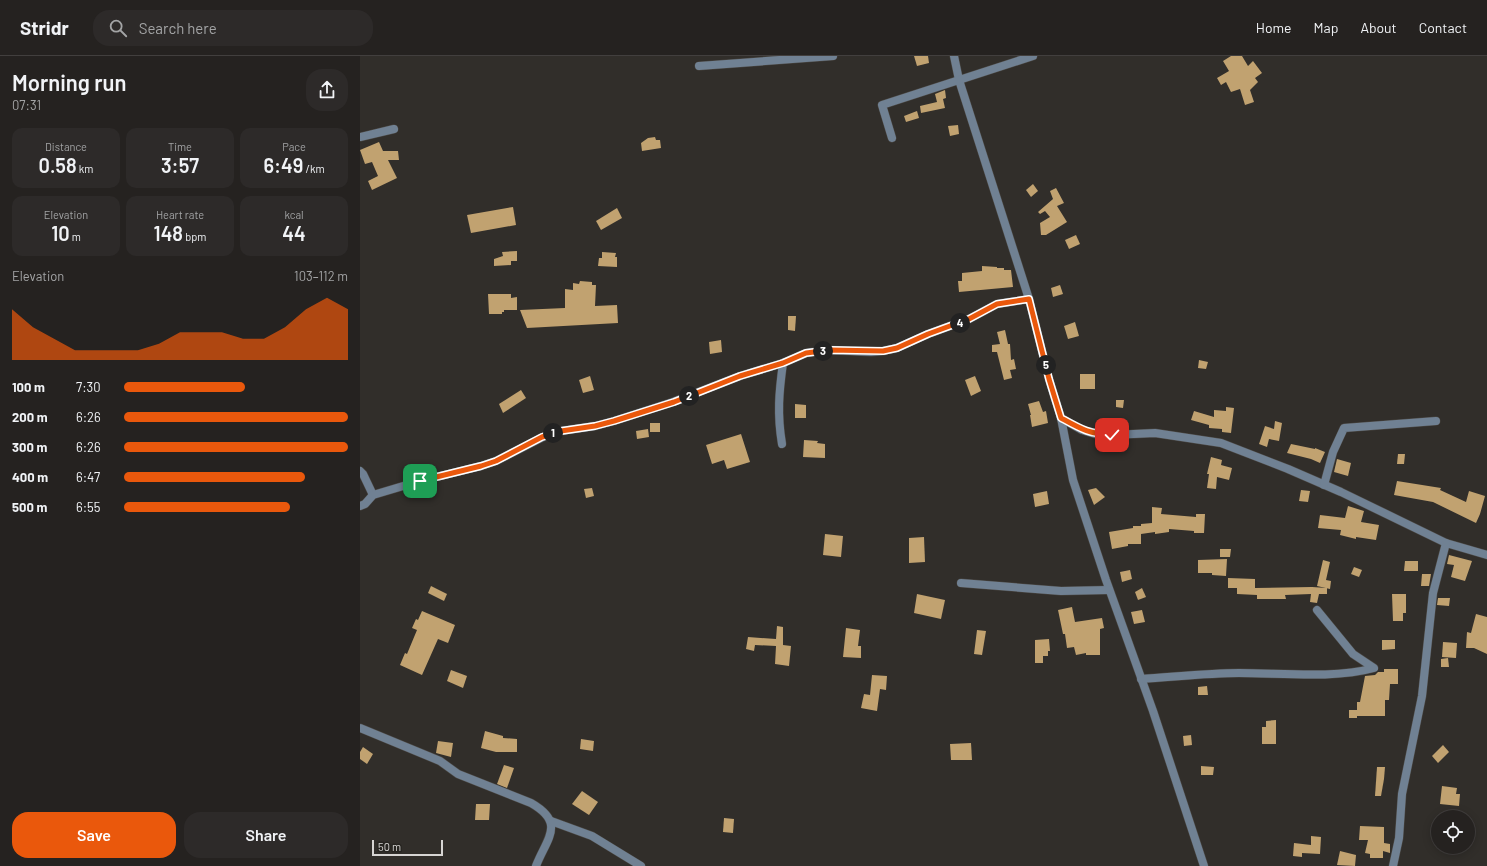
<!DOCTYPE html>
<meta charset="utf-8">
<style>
body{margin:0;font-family:Barlow,sans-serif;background:#2d2a29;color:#f1f3f6;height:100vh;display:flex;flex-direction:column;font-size:15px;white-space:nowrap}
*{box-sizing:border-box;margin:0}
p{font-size:13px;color:#a3a4a5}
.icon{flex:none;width:22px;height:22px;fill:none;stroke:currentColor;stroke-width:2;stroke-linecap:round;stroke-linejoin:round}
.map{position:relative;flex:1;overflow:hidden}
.sheet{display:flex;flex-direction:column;background:#252220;width:360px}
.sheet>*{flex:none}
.tools{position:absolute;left:1071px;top:754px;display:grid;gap:8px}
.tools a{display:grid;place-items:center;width:44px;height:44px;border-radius:50%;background:#252220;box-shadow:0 2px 10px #0003,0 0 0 1px #423f3e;font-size:20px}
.scale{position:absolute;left:12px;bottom:10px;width:71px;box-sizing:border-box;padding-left:4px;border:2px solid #d7d5d3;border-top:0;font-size:11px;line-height:14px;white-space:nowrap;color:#d7d5d3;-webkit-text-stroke:3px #272521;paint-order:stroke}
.pin{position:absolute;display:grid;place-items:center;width:34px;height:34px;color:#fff;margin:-17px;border-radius:8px;box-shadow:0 2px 6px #0006}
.km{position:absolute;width:20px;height:20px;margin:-10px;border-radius:50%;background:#222;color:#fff;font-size:11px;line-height:20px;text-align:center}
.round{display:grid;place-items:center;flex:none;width:42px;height:42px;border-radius:16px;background:#2d2a29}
.head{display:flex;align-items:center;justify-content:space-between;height:68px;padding:0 12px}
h1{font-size:22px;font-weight:600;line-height:30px}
.figures{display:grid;grid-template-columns:repeat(3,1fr);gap:6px;height:68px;padding:4px 12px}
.figures div{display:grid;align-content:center;border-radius:10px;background:#2d2a29;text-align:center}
.figures b{font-size:20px;font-weight:600}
.figures small{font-size:11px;font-weight:400}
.figures p{font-size:11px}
.chart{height:112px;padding:8px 12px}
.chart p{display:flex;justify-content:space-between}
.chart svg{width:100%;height:72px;margin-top:4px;fill:#ea580c;opacity:.7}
.button{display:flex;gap:8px;margin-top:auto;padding:8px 12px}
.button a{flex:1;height:46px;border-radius:16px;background:#ea580c;color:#fff;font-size:16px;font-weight:600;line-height:46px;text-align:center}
.button a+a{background:#2d2a29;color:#f1f3f6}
ul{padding:0 12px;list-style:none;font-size:13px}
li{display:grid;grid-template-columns:64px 48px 1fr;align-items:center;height:30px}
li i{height:10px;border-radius:5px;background:#ea580c}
header{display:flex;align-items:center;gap:24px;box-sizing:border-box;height:56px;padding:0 20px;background:#252220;border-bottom:1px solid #423f3e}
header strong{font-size:19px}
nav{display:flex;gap:22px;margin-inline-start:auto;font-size:14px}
.search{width:280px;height:36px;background:#2d2a29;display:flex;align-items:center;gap:10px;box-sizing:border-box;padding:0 14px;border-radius:16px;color:#a3a4a5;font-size:15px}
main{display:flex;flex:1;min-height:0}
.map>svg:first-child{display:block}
.building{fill:#c1a270}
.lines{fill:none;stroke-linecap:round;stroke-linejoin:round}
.minor-casing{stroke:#4c4945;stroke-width:9}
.minor{stroke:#708193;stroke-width:8}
.route-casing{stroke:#fff;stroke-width:8}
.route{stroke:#ea580c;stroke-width:5}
</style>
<header>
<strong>Stridr</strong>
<div class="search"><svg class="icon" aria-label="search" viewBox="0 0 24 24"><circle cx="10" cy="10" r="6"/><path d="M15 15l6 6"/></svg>Search here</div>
<nav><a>Home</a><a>Map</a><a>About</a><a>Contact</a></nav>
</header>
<main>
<section class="sheet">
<div class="head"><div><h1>Morning run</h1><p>07:31</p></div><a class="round"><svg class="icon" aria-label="share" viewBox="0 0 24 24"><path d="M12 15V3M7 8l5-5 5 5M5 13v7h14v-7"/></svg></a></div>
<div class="figures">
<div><p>Distance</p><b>0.58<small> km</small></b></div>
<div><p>Time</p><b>3:57</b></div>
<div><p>Pace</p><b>6:49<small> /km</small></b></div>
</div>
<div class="figures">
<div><p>Elevation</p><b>10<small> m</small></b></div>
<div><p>Heart rate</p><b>148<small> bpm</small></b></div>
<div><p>kcal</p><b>44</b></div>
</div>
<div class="chart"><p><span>Elevation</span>103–112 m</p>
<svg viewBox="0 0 160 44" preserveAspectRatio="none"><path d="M0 44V13L10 24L20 31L30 38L40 38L50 38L60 38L70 34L80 27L90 27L100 27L110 31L120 31L130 24L140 13L150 6L160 13V44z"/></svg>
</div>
<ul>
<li><b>100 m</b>7:30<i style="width:54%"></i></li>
<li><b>200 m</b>6:26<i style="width:100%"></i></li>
<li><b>300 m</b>6:26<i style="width:100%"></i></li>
<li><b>400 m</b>6:47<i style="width:81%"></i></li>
<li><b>500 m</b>6:55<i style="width:74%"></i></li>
</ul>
<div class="button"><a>Save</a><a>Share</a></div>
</section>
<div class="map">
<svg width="1127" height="810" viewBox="0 0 1127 810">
<rect width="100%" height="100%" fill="#312e2a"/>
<g class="building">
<polygon points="554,0 568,0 569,7 557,10"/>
<polygon points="871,0 882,0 888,10 893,5 902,17 895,22 898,26 890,34 894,46 885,49 880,33 871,36 866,26 861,29 857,22 869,15 863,5"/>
<polygon points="585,34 586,42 583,43 585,52 561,57 560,50 577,46 575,38"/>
<polygon points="557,55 559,62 546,66 544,60"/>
<polygon points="598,69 599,78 590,80 588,70"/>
<polygon points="295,81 296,84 300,84 301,92 282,95 281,87 288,82"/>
<polygon points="19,86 23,95 38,95 39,104 28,104 37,122 12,134 8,125 18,120 12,106 5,108 0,94"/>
<polygon points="673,128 678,135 671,141 666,134"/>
<polygon points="696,132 704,147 697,150 707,166 686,179 681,179 680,167 690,161 685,155 680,158 678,156 693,143 690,135"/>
<polygon points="153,151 156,169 111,177 107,159"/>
<polygon points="257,152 262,162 241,174 236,165"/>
<polygon points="716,179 720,188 709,193 705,184"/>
<polygon points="157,195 157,205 151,205 151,209 134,210 134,203 143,200 142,196"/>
<polygon points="242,196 256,197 255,201 257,201 257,211 238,210 239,202 242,202"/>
<polygon points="622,210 637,211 637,212 644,212 644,214 651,214 653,231 599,236 598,225 602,225 602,217 622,215"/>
<polygon points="220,225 232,226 232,229 236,229 235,250 257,249 258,267 167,272 160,254 205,252 205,233 213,234 213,227 219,228"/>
<polygon points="700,229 703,238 693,241 691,232"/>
<polygon points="128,238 151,238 151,242 157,241 157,254 144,254 144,256 142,256 142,258 129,258"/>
<polygon points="428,260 436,260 435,275 428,274"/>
<polygon points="715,266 719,280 708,283 704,270"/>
<polygon points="645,274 648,288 650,288 651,304 654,303 656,313 650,314 652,322 644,324 637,296 632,296 632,289 640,288 637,276"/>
<polygon points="361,284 362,296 350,298 349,286"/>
<polygon points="839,304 848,306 846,313 838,312"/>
<rect x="720" y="318" width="15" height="15"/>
<polygon points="230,320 234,334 223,337 219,324"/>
<polygon points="615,320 621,335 611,340 605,324"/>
<polygon points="161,334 166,342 143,357 139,348"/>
<polygon points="756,344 764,344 763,352 756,351"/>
<polygon points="679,345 683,356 686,355 688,367 672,371 670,359 671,359 668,348"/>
<polygon points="435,348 446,349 446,362 435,362"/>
<polygon points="866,351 874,352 871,377 862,376 862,373 849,372 849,369 831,364 834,355 854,361 854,354 866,355"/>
<polygon points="915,365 922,367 919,385 909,383 907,391 899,388 905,370 914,373"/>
<rect x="290" y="367" width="10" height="9"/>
<polygon points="288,373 289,381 277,383 276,375"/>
<polygon points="381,378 390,406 367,413 364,404 352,408 346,389"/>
<polygon points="444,384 458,385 457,387 465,388 465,402 443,401"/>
<polygon points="931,388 955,393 955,392 965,396 960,407 951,403 927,397"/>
<polygon points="1038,398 1045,398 1044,408 1037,408"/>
<polygon points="851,401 862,404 861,409 872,412 869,424 857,421 856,433 847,432 849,418 847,418"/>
<polygon points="977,403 991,407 988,420 974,416"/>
<polygon points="1037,425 1081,432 1080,434 1106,446 1109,435 1125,440 1120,458 1116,467 1073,446 1034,439"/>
<polygon points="232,432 234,440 226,442 224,433"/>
<polygon points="736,432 745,441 734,449 728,434"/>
<polygon points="941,434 950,435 948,446 939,445"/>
<polygon points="687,435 689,448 675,451 673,438"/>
<polygon points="988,450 1004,455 1001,466 1019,469 1016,484 996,481 996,483 980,479 981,474 958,472 960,459 985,462"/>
<polygon points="792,451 802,452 801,458 836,461 836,458 845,458 844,477 834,477 834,475 809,473 809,476 795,478 795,476 781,478 781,488 768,488 768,490 752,493 749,476 773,472 773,470 781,470 781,468 792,467"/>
<polygon points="465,478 483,480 481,501 463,499"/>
<polygon points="564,481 565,506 549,507 549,482"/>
<polygon points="860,493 871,493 870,501 860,501"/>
<polygon points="1089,499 1112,505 1105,525 1091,521 1094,509 1087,508"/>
<polygon points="867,503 866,520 852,519 852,517 838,517 838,504"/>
<polygon points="963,504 970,506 966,524 971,525 970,533 957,530"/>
<polygon points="1045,505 1058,505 1058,515 1044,515"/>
<polygon points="994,511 1002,514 999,521 991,518"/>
<polygon points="770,514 772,523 762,526 760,516"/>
<polygon points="1062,518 1071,518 1069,530 1061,530"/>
<polygon points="868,522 895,523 895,532 952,531 967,532 967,538 959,538 957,547 950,546 951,538 925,539 926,543 897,543 897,539 877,538 877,532 868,532"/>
<polygon points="71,530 87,538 84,545 68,537"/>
<polygon points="782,532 786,541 778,544 775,536"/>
<polygon points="557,538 585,544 581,563 554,557"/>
<polygon points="1032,538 1046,538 1046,557 1043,557 1043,565 1033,565"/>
<polygon points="1078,542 1090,542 1089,550 1077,549"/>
<polygon points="712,551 715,566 742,562 744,572 740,573 740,599 726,599 726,597 716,599 714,591 707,592 705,578 703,578 698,554"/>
<polygon points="782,554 785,566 774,568 771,556"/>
<polygon points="62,555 95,569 88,587 78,583 62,619 40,609 45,597 47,598 57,574 52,572 56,563 58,564"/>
<polygon points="1116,558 1127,561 1127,598 1114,592 1106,592 1107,576 1111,577"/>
<polygon points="417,570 423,571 423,589 431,590 429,610 415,608 416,590 395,589 394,595 386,593 388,581 416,583"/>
<polygon points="486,572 500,574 498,590 501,590 501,602 483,601"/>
<polygon points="617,574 626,575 622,599 614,598"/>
<polygon points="689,583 690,595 688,595 688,600 683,600 683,607 675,607 675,584"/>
<polygon points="1022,584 1035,584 1035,593 1022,594"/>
<polygon points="1083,586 1097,587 1096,602 1082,601"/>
<polygon points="1088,602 1089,611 1081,611 1081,603"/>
<polygon points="1024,613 1038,613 1038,628 1030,628 1029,644 1025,644 1025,660 997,660 997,646 1000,646 1005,620 1015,619 1018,616 1024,616"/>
<polygon points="91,614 107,620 103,632 87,625"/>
<polygon points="512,619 527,620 526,634 520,633 517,655 501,652 504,638 510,639"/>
<polygon points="847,630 848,639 838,639 838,631"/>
<rect x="989" y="654" width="8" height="8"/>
<polygon points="916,664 916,688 902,688 902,671 906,671 906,665"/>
<polygon points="125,675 143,680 143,682 157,683 157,696 136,696 121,692"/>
<polygon points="831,679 832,689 824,690 823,680"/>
<polygon points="221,683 234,685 233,695 220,693"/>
<polygon points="78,685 93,687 91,701 76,697"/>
<polygon points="611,687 612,704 591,704 590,688"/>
<polygon points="1083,689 1089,696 1078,707 1072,700"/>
<polygon points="3,691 13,698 7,708 0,703 0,696"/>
<polygon points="144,709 154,712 147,732 137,728"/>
<polygon points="841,710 854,711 853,719 841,719"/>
<polygon points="1017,711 1025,711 1024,723 1021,740 1015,740"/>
<polygon points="1082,730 1097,732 1096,738 1100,738 1099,750 1080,748"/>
<polygon points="222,735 238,746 229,759 212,748"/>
<polygon points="116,748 130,748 129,764 115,764"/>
<polygon points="364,762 374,763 373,777 363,776"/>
<polygon points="1000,770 1024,771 1024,787 1030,788 1030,797 1023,795 1023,802 1010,802 1010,798 1005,797 1008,784 999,784"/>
<polygon points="951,780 961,781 960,798 942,797 942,801 933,800 934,787 951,789"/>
<polygon points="980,795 996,799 995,810 977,809"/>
</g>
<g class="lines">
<defs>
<g id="minor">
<polyline points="594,0 599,24 669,243 689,323 701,362 722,374 735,378 752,379 795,377 861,387 928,413 981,436 1086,487 1127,499"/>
<polyline points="339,10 473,0"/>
<polyline points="0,81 34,73"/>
<polyline points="532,82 522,49 673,0"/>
<polyline points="701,362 713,424 746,524 793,655 844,810"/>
<path d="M422,388C417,358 419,336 423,307"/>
<polyline points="0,415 3,418 13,439"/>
<polyline points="964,429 973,396 984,372 1076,365"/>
<polyline points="0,450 5,448 13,439 60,425 121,410 136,405 183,381 201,375 235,370 254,365 313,346 380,320 423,307 446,297 469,294 511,296 523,295 537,292 568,278 609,263 637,248 669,243"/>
<polyline points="601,527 701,535 749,534"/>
<path d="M781,623C814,621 847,617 879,617C921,617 974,623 1014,612L993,598L957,554"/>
<path d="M0,672L80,705L98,718L171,747C206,767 187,782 176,810"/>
<polyline points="191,765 232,780 281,810"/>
<polyline points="1033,810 1039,782 1042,738 1062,640 1073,537 1086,487"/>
</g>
</defs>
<use href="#minor" class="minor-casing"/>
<use href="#minor" class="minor"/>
</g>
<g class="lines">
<defs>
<path id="route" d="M60,425L121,410L136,405L182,381L201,375L235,370L254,365L314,346L380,320L423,307L446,297L470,294L523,295L537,292L568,278L609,263L637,248L669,243L689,323L701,362C721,373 729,378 752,379"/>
</defs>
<use href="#route" class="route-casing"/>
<use href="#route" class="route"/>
</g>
</svg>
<div class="tools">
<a><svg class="icon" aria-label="locate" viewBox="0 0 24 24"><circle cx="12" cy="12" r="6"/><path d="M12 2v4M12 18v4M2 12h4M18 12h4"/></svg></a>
</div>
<div class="scale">50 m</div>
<div class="pin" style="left:60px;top:425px;background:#1e9e55"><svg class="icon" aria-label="arrive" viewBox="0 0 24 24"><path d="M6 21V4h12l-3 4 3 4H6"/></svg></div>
<div class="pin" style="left:752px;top:379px;background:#d93025"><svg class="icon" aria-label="check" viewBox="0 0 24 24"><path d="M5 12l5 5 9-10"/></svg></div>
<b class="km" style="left:193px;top:377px">1</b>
<b class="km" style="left:329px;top:340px">2</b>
<b class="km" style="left:463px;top:295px">3</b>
<b class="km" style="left:600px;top:267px">4</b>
<b class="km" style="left:686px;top:309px">5</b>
</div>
</main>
